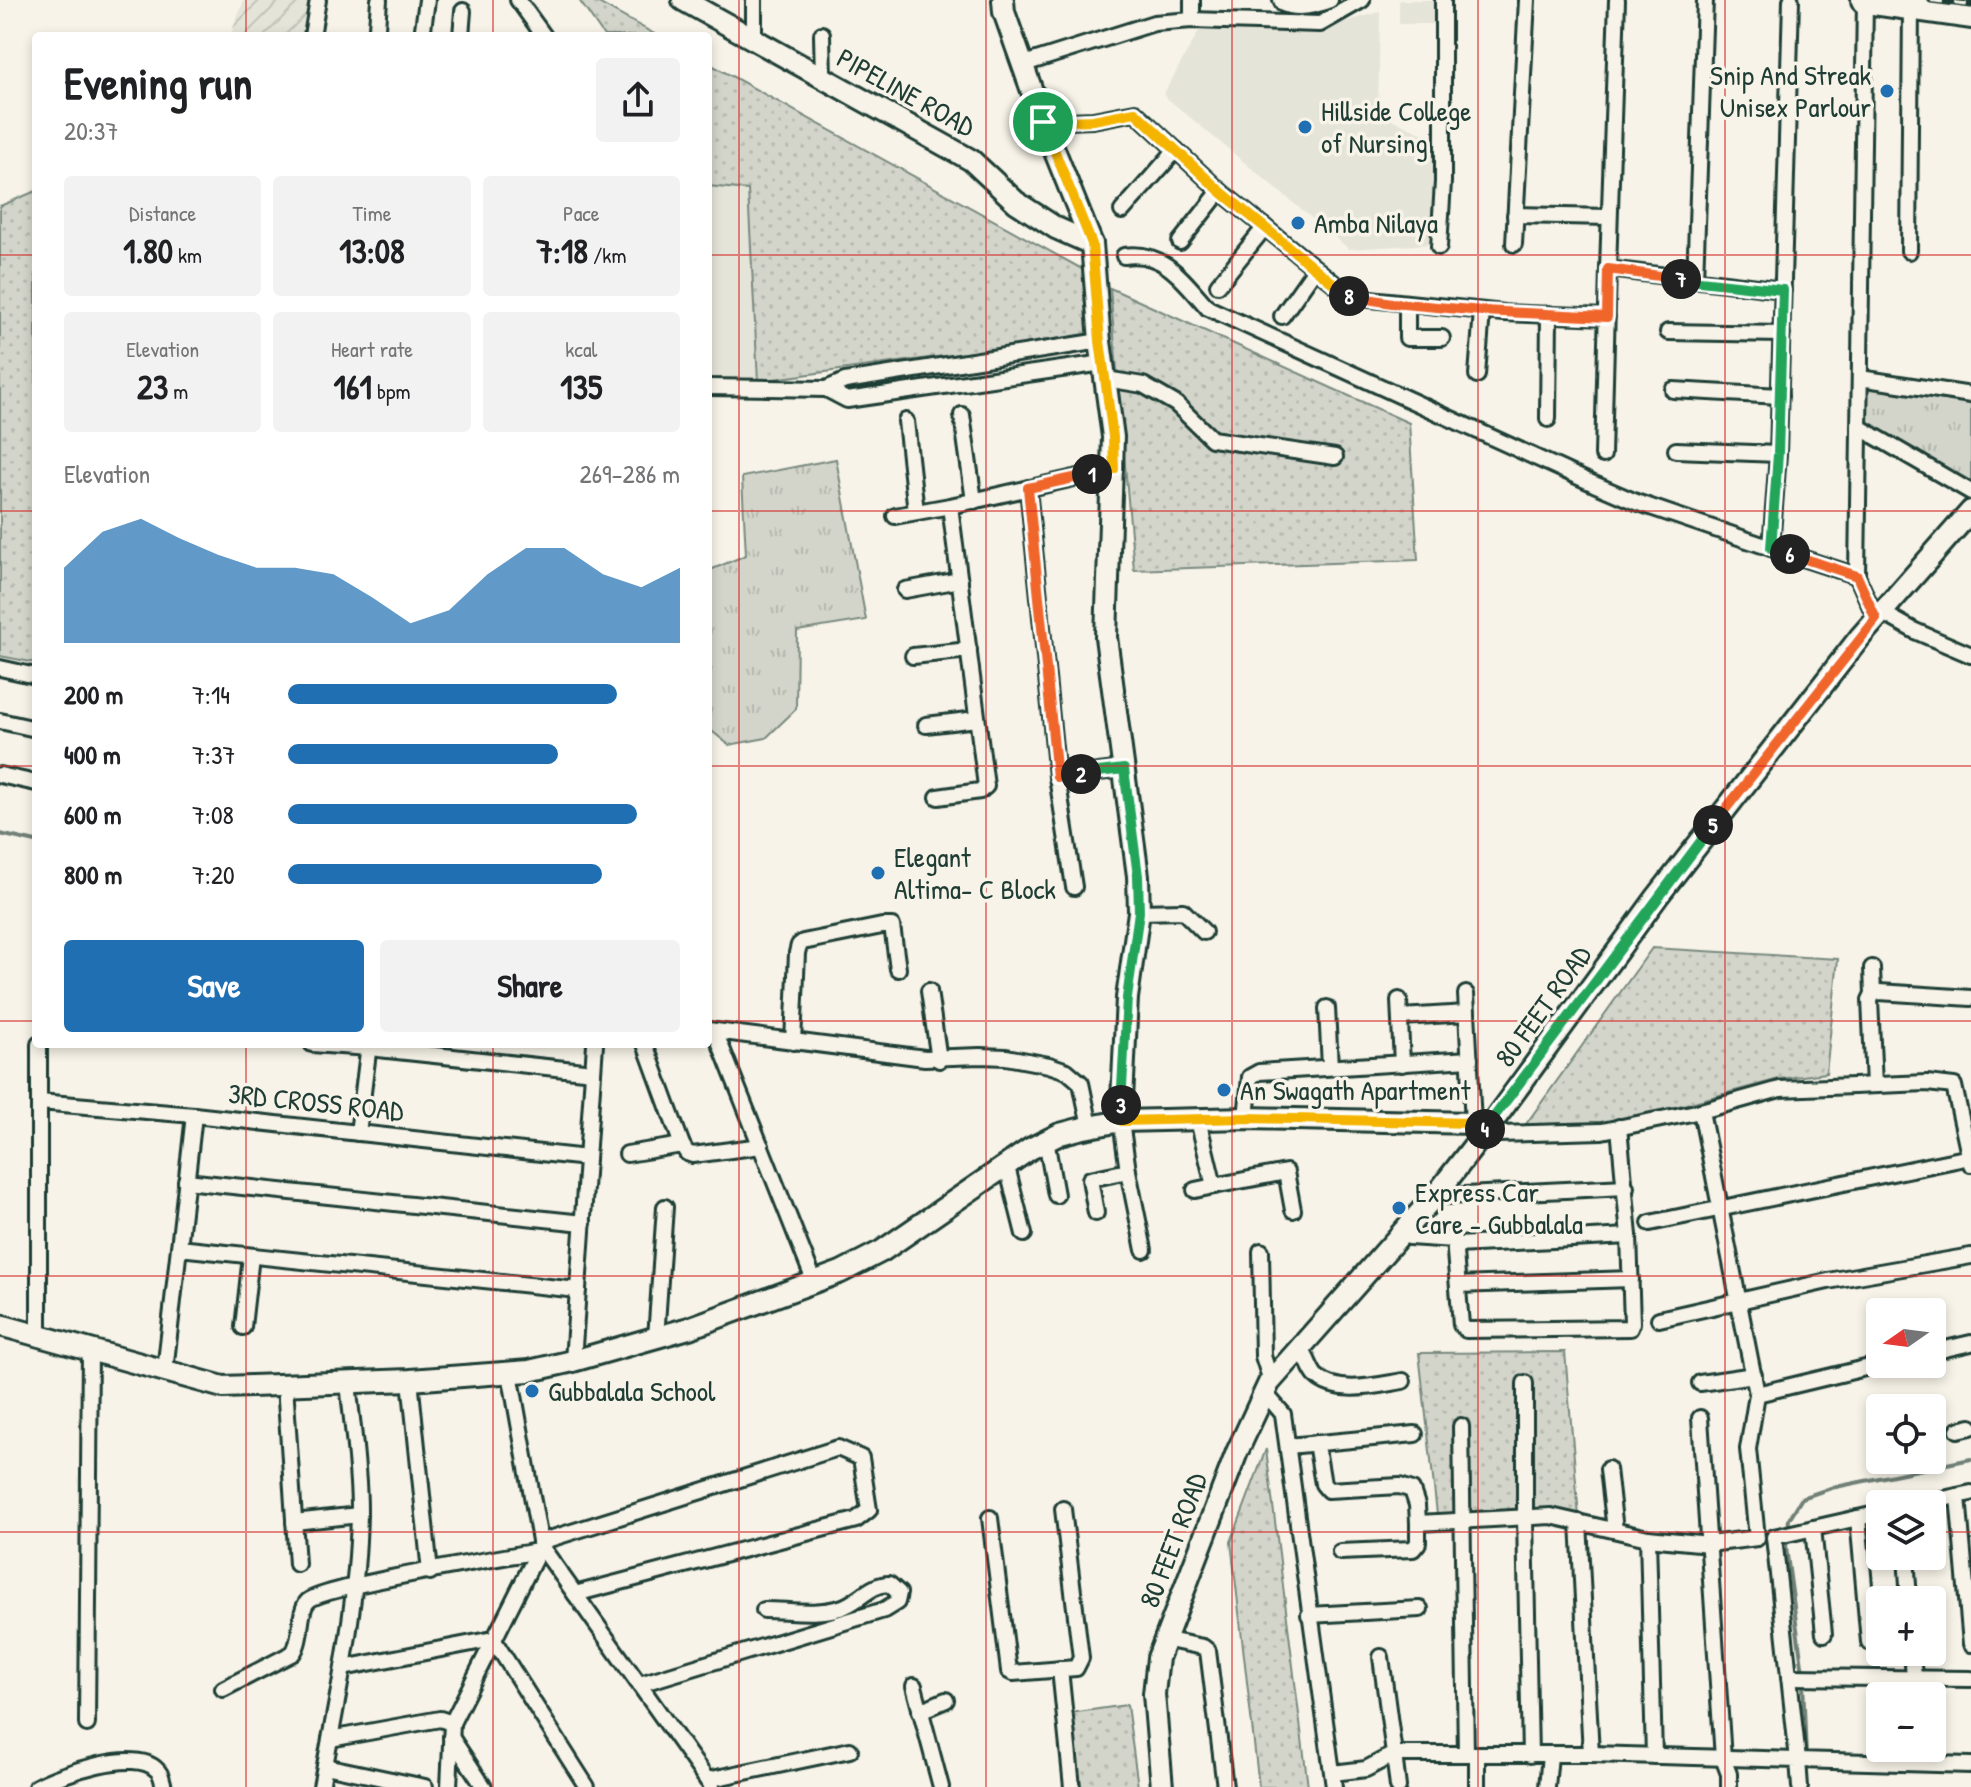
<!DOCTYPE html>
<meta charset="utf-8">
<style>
body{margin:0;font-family:"Patrick Hand",sans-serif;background:#f2f2f2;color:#202124;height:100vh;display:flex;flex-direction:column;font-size:30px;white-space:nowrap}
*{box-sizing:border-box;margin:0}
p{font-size:26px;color:#757577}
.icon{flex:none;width:44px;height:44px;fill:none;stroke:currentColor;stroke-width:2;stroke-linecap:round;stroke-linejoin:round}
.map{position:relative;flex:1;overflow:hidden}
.side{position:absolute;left:32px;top:32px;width:680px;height:1016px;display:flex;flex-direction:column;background:#fff;border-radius:8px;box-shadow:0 4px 12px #0003}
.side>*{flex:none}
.needle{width:52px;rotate:256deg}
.tools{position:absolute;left:1866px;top:1298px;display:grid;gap:16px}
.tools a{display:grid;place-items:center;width:80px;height:80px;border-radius:8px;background:#fff;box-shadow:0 4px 12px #0003;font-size:40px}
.pin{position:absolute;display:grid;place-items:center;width:68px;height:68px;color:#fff;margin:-34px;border:4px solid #fff;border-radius:50%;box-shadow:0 2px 8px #0007}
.km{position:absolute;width:40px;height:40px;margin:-20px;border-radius:50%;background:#222;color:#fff;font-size:22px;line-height:40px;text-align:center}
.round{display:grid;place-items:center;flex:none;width:84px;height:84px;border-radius:8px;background:#f2f2f2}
.summary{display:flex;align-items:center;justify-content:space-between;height:136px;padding:0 32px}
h1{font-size:44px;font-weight:800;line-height:60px}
.metrics{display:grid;grid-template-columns:repeat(3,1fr);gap:12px;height:136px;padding:8px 32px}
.metrics div{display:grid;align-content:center;border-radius:8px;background:#f2f2f2;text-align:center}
.metrics b{font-size:34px;font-weight:800}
.metrics small{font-size:22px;font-weight:400}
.metrics p{font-size:22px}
.chart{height:224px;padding:16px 32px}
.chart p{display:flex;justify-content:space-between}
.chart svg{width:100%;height:144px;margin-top:8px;fill:#1f6fb2;opacity:.7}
.primary-button{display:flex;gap:16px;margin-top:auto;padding:16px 32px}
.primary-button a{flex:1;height:92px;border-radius:8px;background:#1f6fb2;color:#fff;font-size:32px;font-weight:800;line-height:92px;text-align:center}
.primary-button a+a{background:#f2f2f2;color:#202124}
ul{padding:0 32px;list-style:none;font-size:26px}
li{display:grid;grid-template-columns:128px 96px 1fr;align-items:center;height:60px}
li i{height:20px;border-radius:10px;background:#1f6fb2}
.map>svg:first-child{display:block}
.built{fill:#e5e4d9}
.industrial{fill:url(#industrial-furrows)}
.grass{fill:url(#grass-dots);stroke:#79897f;stroke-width:2}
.park{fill:url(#park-tufts);stroke:#79897f;stroke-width:2}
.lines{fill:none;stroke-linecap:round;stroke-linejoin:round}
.stream{stroke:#6f8077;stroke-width:4}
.street-casing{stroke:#1f3d34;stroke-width:20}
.secondary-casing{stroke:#1f3d34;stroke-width:26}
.highway-casing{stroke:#1f3d34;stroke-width:32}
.street{stroke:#f7f3e8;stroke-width:14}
.secondary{stroke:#f7f3e8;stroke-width:20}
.highway{stroke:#f7f3e8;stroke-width:26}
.rail-casing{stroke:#1f3d34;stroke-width:7}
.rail{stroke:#f7f3e8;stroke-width:4;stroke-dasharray:12;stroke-linecap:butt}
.split-1-casing{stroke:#fff;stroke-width:16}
.split-2-casing{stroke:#fff;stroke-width:16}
.split-3-casing{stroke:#fff;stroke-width:16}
.split-4-casing{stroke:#fff;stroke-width:16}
.split-5-casing{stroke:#fff;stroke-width:16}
.split-6-casing{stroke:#fff;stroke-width:16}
.split-7-casing{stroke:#fff;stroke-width:16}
.split-8-casing{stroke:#fff;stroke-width:16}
.split-9-casing{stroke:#fff;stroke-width:16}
.split-1{stroke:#f5b400;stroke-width:10}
.split-2{stroke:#f0652b;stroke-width:10}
.split-3{stroke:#22a559;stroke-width:10}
.split-4{stroke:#f5b400;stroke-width:10}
.split-5{stroke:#22a559;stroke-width:10}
.split-6{stroke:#f0652b;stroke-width:10}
.split-7{stroke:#22a559;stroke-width:10}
.split-8{stroke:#f0652b;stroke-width:10}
.split-9{stroke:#f5b400;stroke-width:10}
.grid{fill:none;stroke:#d62828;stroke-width:2;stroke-opacity:0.55}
.poi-dot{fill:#1f6fb2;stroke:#f7f3e8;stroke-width:3}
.labels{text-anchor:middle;stroke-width:7;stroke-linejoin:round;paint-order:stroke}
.poi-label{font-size:28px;fill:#1f3d34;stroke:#f7f3e8;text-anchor:start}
.street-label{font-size:28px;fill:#1f3d34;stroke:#f7f3e8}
</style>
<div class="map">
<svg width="1971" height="1787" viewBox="0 0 1971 1787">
<defs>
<pattern id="industrial-furrows" width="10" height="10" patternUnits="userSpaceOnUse" patternTransform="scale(2)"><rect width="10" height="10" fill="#e5e4d9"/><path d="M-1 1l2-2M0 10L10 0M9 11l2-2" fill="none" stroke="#c4c4bb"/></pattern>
<pattern id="grass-dots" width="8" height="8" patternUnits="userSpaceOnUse" patternTransform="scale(2)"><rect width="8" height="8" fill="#d3d5ca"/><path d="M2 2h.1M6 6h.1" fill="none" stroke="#b5b8ae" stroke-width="1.8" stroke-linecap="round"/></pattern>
<pattern id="park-tufts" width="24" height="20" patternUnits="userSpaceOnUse" patternTransform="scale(2)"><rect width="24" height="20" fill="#d3d5ca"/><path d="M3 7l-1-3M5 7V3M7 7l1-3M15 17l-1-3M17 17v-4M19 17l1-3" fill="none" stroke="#b5b8ae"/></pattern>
</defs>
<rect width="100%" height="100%" fill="#f7f3e8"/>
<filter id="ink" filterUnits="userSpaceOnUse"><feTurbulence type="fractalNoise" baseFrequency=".0125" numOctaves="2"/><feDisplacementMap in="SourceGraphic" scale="16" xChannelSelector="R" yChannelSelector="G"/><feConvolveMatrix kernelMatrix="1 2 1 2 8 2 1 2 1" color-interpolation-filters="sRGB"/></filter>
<g filter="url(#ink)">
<g class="built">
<rect x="1399" y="0" width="40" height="24"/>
<polygon points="1380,12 1378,113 1438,141 1432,244 1349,249 1163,95 1199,31 1315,30"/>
<polygon points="708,186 748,190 758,381 708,379"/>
</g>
<polygon class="industrial" points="244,0 310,0 302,36 230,36"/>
<g class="grass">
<polygon points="579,0 593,0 658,36 604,36"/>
<polygon points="708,63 1082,269 1092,336 758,381 748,190 708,186"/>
<polygon points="36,191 36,663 0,656 0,206"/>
<polygon points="1110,288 1409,423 1418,560 1134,570"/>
<polygon points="1652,948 1838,959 1826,1073 1779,1079 1616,1123 1524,1127"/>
<polygon points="1565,1352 1579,1517 1552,1512 1437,1514 1419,1353"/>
<polygon points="1266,1449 1308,1787 1259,1787 1231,1542"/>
<polygon points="1127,1705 1138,1787 1079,1787 1070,1713"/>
</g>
<g class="park">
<polygon points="1868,385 1971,402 1971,482 1863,426"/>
<polygon points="836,459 866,620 797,631 796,709 766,738 729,745 708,728 708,571 746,555 742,477"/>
</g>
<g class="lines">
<g class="stream">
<polyline points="0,834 36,842"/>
<polyline points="1788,1530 1789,1519 1802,1498 1831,1488 1971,1459"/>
<polyline points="1787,1539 1786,1548 1803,1673"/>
<polyline points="1803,1681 1806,1757"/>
</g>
<defs>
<g id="street">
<polyline points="518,0 544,36"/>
<polyline points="1192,0 1192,20"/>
<path d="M1281,0L1283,4C1298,10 1315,6 1330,0"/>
<polyline points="1617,0 1608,269 1783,290"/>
<polyline points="1791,0 1778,454 1771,548 1857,576"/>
<polyline points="1865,0 1857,576 1876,619"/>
<polyline points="377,28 379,0"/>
<polyline points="822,34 823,79"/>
<polyline points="312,36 318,0"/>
<polyline points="422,36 427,0"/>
<polyline points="461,36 463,11"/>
<polyline points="754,39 754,0"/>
<polyline points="1024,64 1154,23 1192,20 1320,24 1362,0"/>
<polyline points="1043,122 1093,120 1135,112 1220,191 1180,242"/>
<polyline points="1220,191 1351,297 1504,313 1607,317"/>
<polyline points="1122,211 1176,150"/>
<polyline points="1515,215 1609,217"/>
<polyline points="1514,244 1527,0"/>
<polyline points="1439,247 1443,182 1443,0"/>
<polyline points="1909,251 1911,6"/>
<path d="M1124,256C1164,250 1184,281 1208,308L1594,484L1636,502L1771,548"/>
<polyline points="1695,280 1705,0"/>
<polyline points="1218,285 1265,227"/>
<polyline points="1407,304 1407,338 1442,338"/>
<polyline points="1282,316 1315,269"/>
<polyline points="1668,332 1782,334"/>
<polyline points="1477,375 1482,311"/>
<polyline points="1860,378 1971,395"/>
<polyline points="1106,379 1143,385 1176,404 1212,439 1335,457"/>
<polyline points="708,387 826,389 845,381 1100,341"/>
<polyline points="826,389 847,400 1103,363"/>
<polyline points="1673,390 1780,396"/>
<polyline points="962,415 974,501"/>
<polyline points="1548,419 1549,314"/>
<polyline points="906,421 916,512"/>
<polyline points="1859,427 1971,492"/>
<polyline points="1676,450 1778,454"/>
<polyline points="1603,455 1608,269"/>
<polyline points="1028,488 1057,777 1074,887"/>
<polyline points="895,516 950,506 1114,469"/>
<polyline points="905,590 960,580"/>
<polyline points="1890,617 1915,631 1971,655"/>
<polyline points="913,656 969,650"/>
<polyline points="0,668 36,676"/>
<polyline points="0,721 36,729"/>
<polyline points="926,725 977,719"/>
<polyline points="0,775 36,783"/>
<polyline points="1057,777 1124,769"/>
<polyline points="938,797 980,791 986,786 950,506"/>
<polyline points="1139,912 1183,911 1204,932"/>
<polyline points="1872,968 1873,994"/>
<polyline points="929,991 939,1060"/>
<polyline points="1466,994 1473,1123"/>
<polyline points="1399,1000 1402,1064"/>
<polyline points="1327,1008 1330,1067"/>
<polyline points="1401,1017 1467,1013"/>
<polyline points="708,1030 925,1058 980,1056 1006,1057 1049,1065 1067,1071 1081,1083 1090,1126"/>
<polyline points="715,1031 815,1283"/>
<polyline points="793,1042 797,953 799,945 803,942 882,926 892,926 898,969"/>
<polyline points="39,1044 39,1335"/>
<polyline points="312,1044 369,1048 593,1072"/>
<polyline points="645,1044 682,1145 687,1153 693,1155 761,1146"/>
<polyline points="1874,1085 1870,1000 1873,994 1879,992 1971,998"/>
<polyline points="39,1102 194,1115 587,1158"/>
<polyline points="1701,1111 1780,1089 1927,1083 1954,1086 1971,1164"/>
<polyline points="1246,1118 1250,1077 1259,1072 1470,1059"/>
<polyline points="1121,1121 1128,1171 1144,1250"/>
<polyline points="358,1133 369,1044"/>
<polyline points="1046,1140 1056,1195"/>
<polyline points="627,1154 682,1145"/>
<polyline points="1006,1163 1024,1234"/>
<polyline points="186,1181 583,1223"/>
<polyline points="1214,1186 1286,1172 1293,1210"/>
<polyline points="1195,1190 1214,1186 1198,1120"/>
<polyline points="1445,1196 1626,1187"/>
<polyline points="1096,1213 1090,1179 1128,1171"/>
<polyline points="1650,1223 1970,1157"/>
<polyline points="1409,1237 1454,1240 1461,1325 1466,1330 1630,1328 1632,1323 1629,1236 1619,1127"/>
<polyline points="1456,1245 1629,1236"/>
<polyline points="179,1248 578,1290"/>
<polyline points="1261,1251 1263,1356 1271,1381"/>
<polyline points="1458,1285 1631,1279"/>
<polyline points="1659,1319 1828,1281 1971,1256"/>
<polyline points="243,1327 251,1256"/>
<polyline points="656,1338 665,1207"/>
<polyline points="1932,1352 1971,1343"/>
<path d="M1304,1354C1308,1360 1311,1371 1316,1376C1337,1396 1378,1385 1403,1381"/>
<polyline points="573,1361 595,1044"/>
<polyline points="165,1371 194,1115"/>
<polyline points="510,1373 541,1546 712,1787"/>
<polyline points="410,1380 430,1572"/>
<polyline points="1525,1383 1525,1519 1530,1755"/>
<polyline points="1700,1383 1754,1375"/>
<polyline points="285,1385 297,1564"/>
<polyline points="1264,1392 1283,1414 1334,1787"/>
<polyline points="1757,1394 1882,1364"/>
<polyline points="1700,1418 1723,1758 1729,1774 1729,1787"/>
<polyline points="1461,1426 1466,1754"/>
<polyline points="1958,1430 1971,1427"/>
<polyline points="1316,1443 1323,1484 1328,1490 1400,1486 1412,1490 1417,1505 1418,1523 1551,1516 1648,1538 1709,1544 1757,1538 1748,1449 1757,1394 1701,1111 1602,1131 1498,1134"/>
<polyline points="1288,1446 1415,1434"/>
<polyline points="1608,1469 1615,1530"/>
<polyline points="1958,1496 1971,1644"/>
<polyline points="1920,1504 1971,1493"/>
<polyline points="1880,1513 1774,1537 1798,1760 1971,1765"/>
<polyline points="990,1518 1009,1671 1013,1673 1076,1668 1081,1658 1063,1509"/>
<polyline points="1858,1518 1869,1642"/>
<polyline points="294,1522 359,1515"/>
<polyline points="1579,1522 1591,1754"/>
<polyline points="1813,1528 1824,1634"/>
<polyline points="1648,1538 1654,1756"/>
<polyline points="540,1542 838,1448 861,1458 869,1510 856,1520 575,1594"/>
<polyline points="1340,1552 1413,1549 1418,1543 1418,1523"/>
<polyline points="1906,1556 1909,1600"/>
<polyline points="1309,1615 1420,1609"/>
<polyline points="1173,1641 1203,1647 1208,1651 1225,1787"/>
<polyline points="1912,1652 1914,1678"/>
<polyline points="343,1668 493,1639 587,1787"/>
<polyline points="1060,1669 1072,1787"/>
<polyline points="1789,1677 1971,1679"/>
<path d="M640,1684L884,1610L897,1602L899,1593L889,1584C870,1584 858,1603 840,1608C816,1615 788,1610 764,1610"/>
<polyline points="914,1686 941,1787"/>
<path d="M223,1689L293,1653C303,1639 298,1611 308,1601C322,1587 506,1557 538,1551"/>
<polyline points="920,1711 946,1700"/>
<polyline points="87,1724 90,1349"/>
<polyline points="451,1737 484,1787"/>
<polyline points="330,1739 440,1719 452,1723"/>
<polyline points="325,1766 425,1787"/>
<polyline points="1333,1773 1366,1769 1394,1754 1381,1657"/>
<polyline points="707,1780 850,1750"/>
<path d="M36,1787C60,1774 136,1747 157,1770C162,1774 162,1781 164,1787"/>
<path d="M321,1787C338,1695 358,1603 359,1510C359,1468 352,1424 348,1382"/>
<polyline points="449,1787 452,1723 541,1546"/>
<polyline points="1398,1787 1394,1754 1591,1754 1798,1760 1800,1787"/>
<polyline points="1477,1787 1477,1754"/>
<polyline points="1547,1787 1550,1755"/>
</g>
<g id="secondary">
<polyline points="683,0 971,160 1016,202 1056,228 1092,244"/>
<polyline points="1003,0 1004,12 1043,122 1092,244 1100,341 1113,437 1106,637 1138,876 1139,912 1127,998 1121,1121"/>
<polyline points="0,1325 223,1387 410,1380 529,1371 573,1361 689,1328 841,1272 882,1251 1030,1149 1060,1134 1079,1129 1121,1121 1246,1118 1473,1123 1486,1130"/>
<polyline points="1162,1787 1154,1694 1158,1658 1237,1452 1269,1383 1439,1191 1497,1116 1657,897 1861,636 1971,511"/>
</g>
<polyline id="highway" points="1865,0 1971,15"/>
</defs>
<use href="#street" class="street-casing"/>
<use href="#secondary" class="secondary-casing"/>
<use href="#highway" class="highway-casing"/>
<use href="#street" class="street"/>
<use href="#secondary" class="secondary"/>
<use href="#highway" class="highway"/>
<defs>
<polyline id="rail" points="1931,0 1971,5"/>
</defs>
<use href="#rail" class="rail-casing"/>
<use href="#rail" class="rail"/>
</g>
</g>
<g class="lines" filter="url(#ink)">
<defs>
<polyline id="split-1" points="1043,122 1092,244 1100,341 1113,437 1114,469 1092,474"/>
<polyline id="split-2" points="1081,774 1057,777 1028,488 1092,474"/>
<polyline id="split-3" points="1081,774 1124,769 1138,876 1139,912 1127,998 1121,1105"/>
<polyline id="split-4" points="1121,1105 1121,1121 1246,1118 1473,1123 1485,1129"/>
<polyline id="split-5" points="1485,1129 1713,825"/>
<polyline id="split-6" points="1713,825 1876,619 1857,576 1790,554"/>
<polyline id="split-7" points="1681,279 1783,290 1778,454 1771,548 1790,554"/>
<polyline id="split-8" points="1349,296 1392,303 1482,311 1607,317 1608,269 1681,279"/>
<polyline id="split-9" points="1043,122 1093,120 1135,112 1220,191 1349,296"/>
</defs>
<use href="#split-1" class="split-1-casing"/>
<use href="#split-2" class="split-2-casing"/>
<use href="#split-3" class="split-3-casing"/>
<use href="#split-4" class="split-4-casing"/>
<use href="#split-5" class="split-5-casing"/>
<use href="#split-6" class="split-6-casing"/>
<use href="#split-7" class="split-7-casing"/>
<use href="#split-8" class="split-8-casing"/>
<use href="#split-9" class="split-9-casing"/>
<use href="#split-1" class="split-1"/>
<use href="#split-2" class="split-2"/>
<use href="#split-3" class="split-3"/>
<use href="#split-4" class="split-4"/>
<use href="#split-5" class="split-5"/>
<use href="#split-6" class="split-6"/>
<use href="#split-7" class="split-7"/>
<use href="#split-8" class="split-8"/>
<use href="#split-9" class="split-9"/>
</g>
<path class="grid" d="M246,0V36M493,0V36M739,0V1787M986,0V1787M1232,0V1787M1478,0V1787M1725,0V1787M0,255H36M708,255H1971M0,511H36M708,511H1971M0,766H36M708,766H1971M0,1021H36M708,1021H1971M246,1044V1787M493,1044V1787M0,1276H1971M0,1532H1880M1932,1532H1971"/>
<g class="poi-dot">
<circle cx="1887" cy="91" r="8"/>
<circle cx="1305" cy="127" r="8"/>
<circle cx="1298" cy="223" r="8"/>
<circle cx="878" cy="873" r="8"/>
<circle cx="1224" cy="1090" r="8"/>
<circle cx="1399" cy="1208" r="8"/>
<circle cx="532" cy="1391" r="8"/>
</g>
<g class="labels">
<g class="poi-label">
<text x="1871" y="85" text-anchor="end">Snip And Streak<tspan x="1871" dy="32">Unisex Parlour</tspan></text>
<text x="1321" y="121">Hillside College<tspan x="1321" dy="32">of Nursing</tspan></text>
<text x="1314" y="233">Amba Nilaya</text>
<text x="894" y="867">Elegant<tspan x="894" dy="32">Altima- C Block</tspan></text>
<text x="1240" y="1100">An Swagath Apartment</text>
<text x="1415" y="1202">Express Car<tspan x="1415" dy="32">Care - Gubbalala</tspan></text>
<text x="548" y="1401">Gubbalala School</text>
</g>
<g class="street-label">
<text transform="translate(906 92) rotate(29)" y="10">PIPELINE ROAD</text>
<text transform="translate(1543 1006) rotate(-54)" y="10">80 FEET ROAD</text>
<text transform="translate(316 1102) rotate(6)" y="10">3RD CROSS ROAD</text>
<text transform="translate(1173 1540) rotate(-69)" y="10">80 FEET ROAD</text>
</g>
</g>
</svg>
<div class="tools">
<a><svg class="needle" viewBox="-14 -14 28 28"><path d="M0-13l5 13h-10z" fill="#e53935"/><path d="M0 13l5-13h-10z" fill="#757577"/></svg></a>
<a><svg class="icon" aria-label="locate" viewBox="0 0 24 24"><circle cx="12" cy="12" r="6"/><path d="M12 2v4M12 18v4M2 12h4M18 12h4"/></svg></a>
<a><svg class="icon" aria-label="layers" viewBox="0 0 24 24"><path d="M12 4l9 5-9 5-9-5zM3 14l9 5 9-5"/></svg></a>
<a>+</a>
<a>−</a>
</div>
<div class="pin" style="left:1043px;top:122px;background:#1e9e55"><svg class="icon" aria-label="arrive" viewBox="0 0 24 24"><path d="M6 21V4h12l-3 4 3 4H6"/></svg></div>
<b class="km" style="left:1092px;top:474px">1</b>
<b class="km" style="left:1081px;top:774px">2</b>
<b class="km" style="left:1121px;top:1105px">3</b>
<b class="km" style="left:1485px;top:1129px">4</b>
<b class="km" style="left:1713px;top:825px">5</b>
<b class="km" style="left:1790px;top:554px">6</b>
<b class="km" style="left:1681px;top:279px">7</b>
<b class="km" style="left:1349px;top:296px">8</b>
<section class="side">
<div class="summary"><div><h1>Evening run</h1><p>20:37</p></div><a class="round"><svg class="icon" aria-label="share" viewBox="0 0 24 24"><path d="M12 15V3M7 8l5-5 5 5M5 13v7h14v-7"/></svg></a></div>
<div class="metrics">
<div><p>Distance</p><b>1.80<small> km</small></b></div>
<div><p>Time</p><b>13:08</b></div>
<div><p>Pace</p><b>7:18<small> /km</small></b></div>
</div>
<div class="metrics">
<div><p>Elevation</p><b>23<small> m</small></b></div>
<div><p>Heart rate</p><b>161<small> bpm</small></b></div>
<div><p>kcal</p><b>135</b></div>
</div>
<div class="chart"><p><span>Elevation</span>269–286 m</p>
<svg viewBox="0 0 160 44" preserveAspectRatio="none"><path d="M0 44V21L10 10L20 6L30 12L40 17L50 21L60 21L70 23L80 30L90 38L100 34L110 23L120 15L130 15L140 23L150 27L160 21V44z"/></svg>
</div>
<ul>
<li><b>200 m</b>7:14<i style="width:84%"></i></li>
<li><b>400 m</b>7:37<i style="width:69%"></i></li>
<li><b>600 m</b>7:08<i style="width:89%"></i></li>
<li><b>800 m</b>7:20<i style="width:80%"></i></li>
</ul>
<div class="primary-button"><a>Save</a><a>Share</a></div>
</section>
</div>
